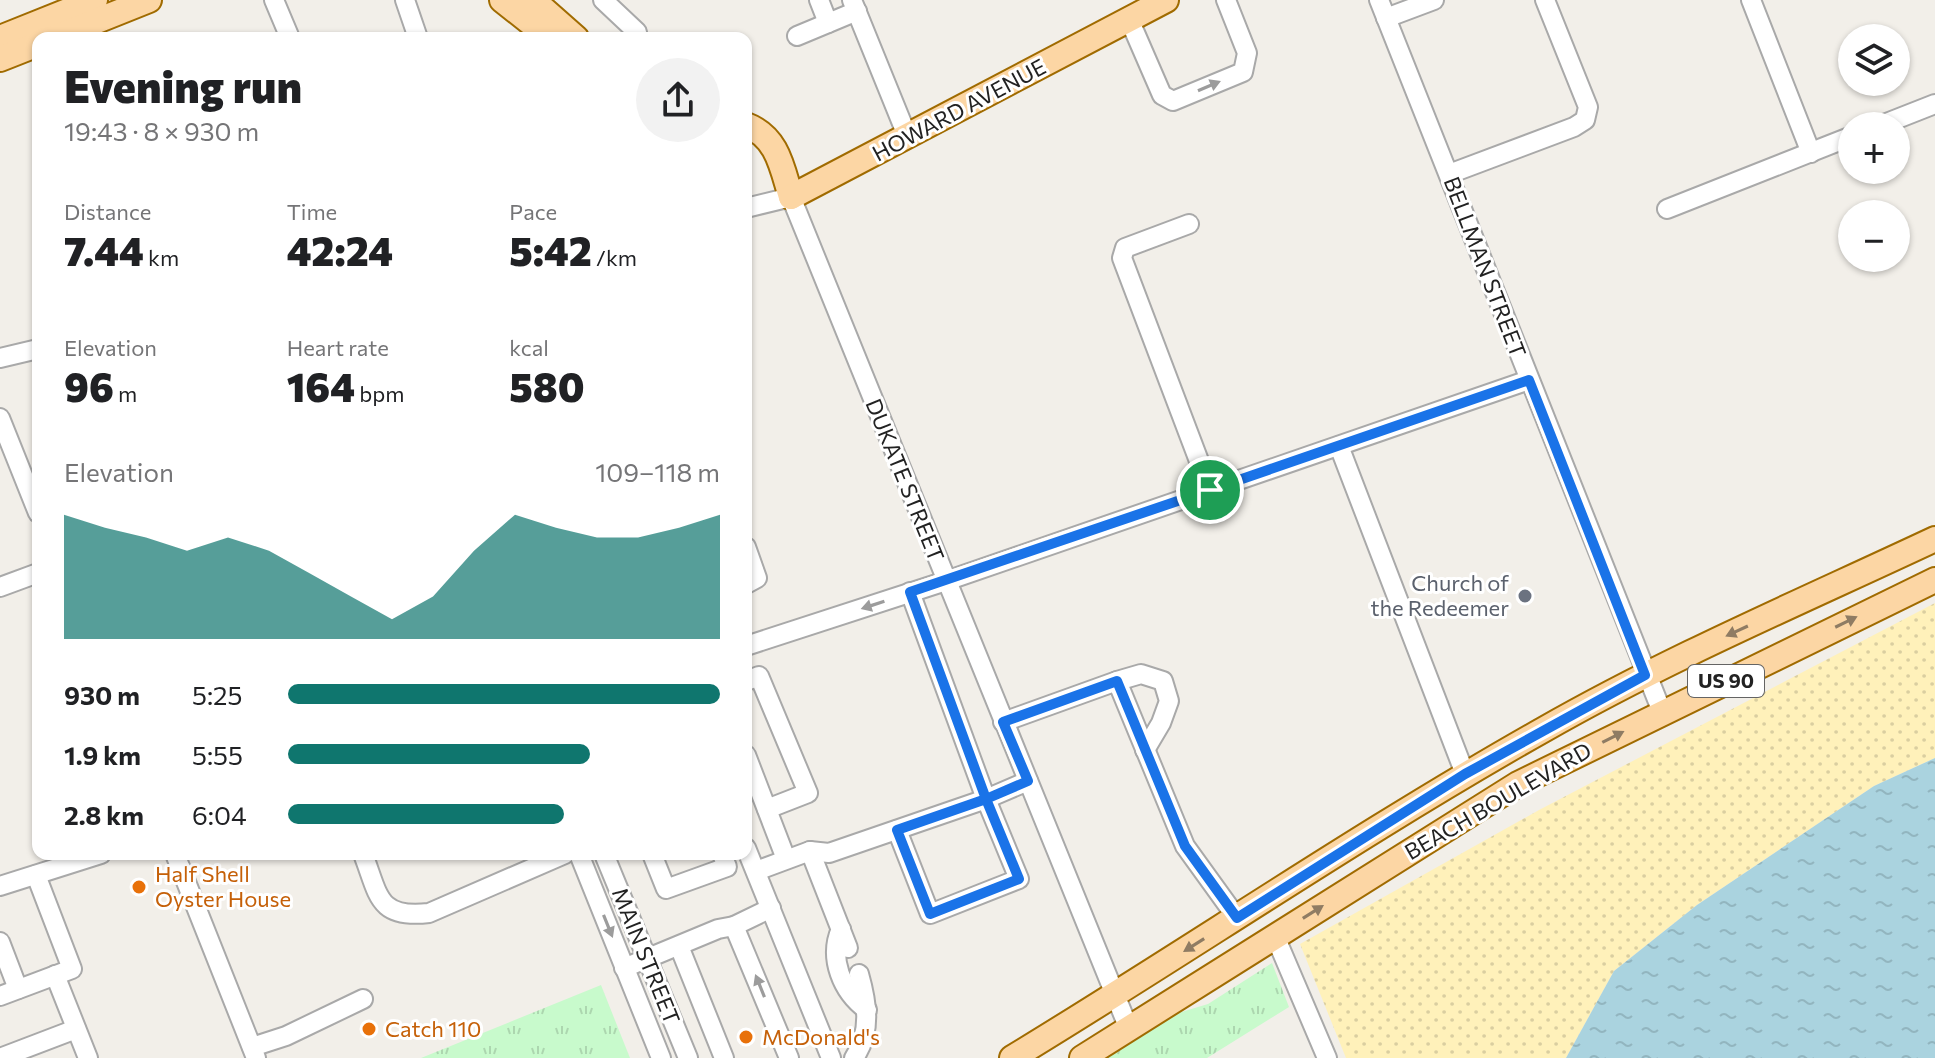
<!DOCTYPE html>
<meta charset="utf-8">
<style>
body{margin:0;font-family:Commissioner,sans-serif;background:#f2f2f2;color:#202124;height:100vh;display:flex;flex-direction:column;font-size:30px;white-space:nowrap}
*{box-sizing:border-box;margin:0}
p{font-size:26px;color:#757577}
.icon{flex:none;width:44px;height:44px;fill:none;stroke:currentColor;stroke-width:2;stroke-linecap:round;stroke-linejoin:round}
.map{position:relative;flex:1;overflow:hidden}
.sheet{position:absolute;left:32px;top:32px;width:720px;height:828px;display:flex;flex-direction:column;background:#fff;border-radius:16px;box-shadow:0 2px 6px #0004}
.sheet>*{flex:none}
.fabs{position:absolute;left:1838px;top:24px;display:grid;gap:16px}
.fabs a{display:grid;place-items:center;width:72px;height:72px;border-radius:50%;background:#fff;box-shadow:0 2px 6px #0004;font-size:40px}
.pin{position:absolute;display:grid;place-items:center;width:68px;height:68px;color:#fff;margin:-34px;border:4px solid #fff;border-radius:50%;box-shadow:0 2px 8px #0007}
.round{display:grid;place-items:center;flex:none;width:84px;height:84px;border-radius:42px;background:#f2f2f2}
.head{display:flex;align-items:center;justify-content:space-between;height:136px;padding:0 32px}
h1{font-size:44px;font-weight:800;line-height:60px}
.metrics{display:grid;grid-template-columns:repeat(3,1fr);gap:12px;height:136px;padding:8px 32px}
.metrics div{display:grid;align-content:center}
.metrics b{font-size:40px;font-weight:800}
.metrics small{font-size:22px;font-weight:400}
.metrics p{font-size:22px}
.chart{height:224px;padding:16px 32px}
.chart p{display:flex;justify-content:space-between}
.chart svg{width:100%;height:144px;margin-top:8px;fill:#0f766e;opacity:.7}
ul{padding:0 32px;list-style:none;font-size:26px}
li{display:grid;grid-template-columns:128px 96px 1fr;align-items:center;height:60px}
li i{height:20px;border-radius:10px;background:#0f766e}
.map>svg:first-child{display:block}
.sand{fill:url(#sand-dots)}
.park{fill:url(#park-tufts)}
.water{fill:url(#water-ripples)}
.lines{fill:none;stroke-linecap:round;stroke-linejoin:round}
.minor-casing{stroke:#a9a9a9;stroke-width:22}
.major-casing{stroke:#a06b00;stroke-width:28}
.minor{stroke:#fff;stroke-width:18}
.major{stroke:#fcd6a4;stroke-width:24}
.oneway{fill:#9c9c9c}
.oneway2{fill:#8f7c63}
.route-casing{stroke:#fff;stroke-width:16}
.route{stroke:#1a73e8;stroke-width:10}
.worship-dot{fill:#6b7280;stroke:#fff;stroke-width:3}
.food-dot{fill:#e8710a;stroke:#fff;stroke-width:3}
.labels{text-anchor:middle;stroke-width:6;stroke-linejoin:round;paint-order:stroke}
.shield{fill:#fff;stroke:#646464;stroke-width:2}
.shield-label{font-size:20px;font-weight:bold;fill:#222}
.street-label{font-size:22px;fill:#222;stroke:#fff}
.worship-label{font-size:22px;fill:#5b616d;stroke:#fff;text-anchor:end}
.food-label{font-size:22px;fill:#c56008;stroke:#fff;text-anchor:start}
</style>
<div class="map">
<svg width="1935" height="1058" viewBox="0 0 1935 1058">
<defs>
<pattern id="sand-dots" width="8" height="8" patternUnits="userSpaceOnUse" patternTransform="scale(2)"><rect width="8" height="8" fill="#fff1ba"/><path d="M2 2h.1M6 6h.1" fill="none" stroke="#dacea0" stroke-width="1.8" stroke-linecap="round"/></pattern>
<pattern id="park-tufts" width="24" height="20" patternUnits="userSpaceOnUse" patternTransform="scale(2)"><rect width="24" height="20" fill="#c8facc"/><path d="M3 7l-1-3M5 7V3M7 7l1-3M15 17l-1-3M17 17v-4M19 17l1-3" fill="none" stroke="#acd6af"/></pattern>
<pattern id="water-ripples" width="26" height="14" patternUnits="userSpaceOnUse" patternTransform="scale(2)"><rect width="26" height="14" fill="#aad3df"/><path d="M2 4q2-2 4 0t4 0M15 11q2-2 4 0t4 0" fill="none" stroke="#92b5bf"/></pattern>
</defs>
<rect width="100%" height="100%" fill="#f2efe9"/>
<polygon class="sand" points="1935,603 1935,758 1874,786 1697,905 1614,971 1566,1058 1346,1058 1300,944 1539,810"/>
<g class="park">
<polygon points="1272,963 1289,1007 1207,1058 1100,1058 1168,1016 1208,1004"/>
<polygon points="601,985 630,1058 421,1058"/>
</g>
<polygon class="water" points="1935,758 1935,1058 1566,1058 1614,971 1697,905 1874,786"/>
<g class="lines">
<defs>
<g id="minor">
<polyline points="274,0 290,38"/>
<polyline points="405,0 418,38"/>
<polyline points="603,0 637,32 632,38"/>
<polyline points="819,0 828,23"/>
<polyline points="852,0 908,138"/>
<polyline points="1379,0 1662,712"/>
<polyline points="1751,0 1811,153"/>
<polyline points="1386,18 1434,0"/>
<polyline points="1129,19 1162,95 1173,101 1243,72 1247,53 1226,0"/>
<polyline points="797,36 857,11"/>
<polyline points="1879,126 1935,104"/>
<polyline points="1449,174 1574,127 1585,120 1588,107 1545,0"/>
<polyline points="746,208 791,197 1129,1029"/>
<polyline points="1667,209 1852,136"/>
<polyline points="1189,224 1125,248 1122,258 1210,490"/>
<polyline points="0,358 38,349"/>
<polyline points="0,418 38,513"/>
<polyline points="1339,446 1465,774"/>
<polyline points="746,547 757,578 746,584"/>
<polyline points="0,587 38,573"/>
<polyline points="746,646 946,581 1529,380"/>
<polyline points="746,681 759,676 808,793 767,809"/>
<polyline points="1117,681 1141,674 1163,681 1169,701 1161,723 1145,750"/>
<polyline points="1003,722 1117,681 1185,846 1237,918"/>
<polyline points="746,755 786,859"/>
<polyline points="897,830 930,914 1019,879 986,799 910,592"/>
<polyline points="746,848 831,1058"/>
<polyline points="810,851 848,948"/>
<polyline points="175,854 256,1058"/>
<path d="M363,854C379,895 377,919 429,913L565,854"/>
<polyline points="579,854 661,1058"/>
<polyline points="604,854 688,1058"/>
<polyline points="652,854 666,889 727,867 722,854"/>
<polyline points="756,871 810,851 829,853 986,799 1028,781"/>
<polyline points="0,886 101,854"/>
<polyline points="734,926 771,908"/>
<path d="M841,929C828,958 842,992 867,1010"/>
<polyline points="1275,936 1327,1058"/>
<polyline points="0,942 18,989"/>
<polyline points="679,946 724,1058"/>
<polyline points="624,968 718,929 734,926 789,1058"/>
<polyline points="55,975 88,1058"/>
<polyline points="0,996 72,969 36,875"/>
<polyline points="252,1047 286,1036 363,999"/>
<polyline points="0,1058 76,1029"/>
<path d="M854,1058C872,1032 867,1002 859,974"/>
</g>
<g id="major">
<polyline points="502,0 550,38"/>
<polyline points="533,0 576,38"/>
<polyline points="0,38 95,0"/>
<polyline points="54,38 149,0"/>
<polyline points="0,59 38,44"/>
<path d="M746,125C778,137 782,168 791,197"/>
<polyline points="791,197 1166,0"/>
<path d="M1012,1058C1190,950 1362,832 1543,730C1669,658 1803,601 1935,539"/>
<polyline points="1082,1058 1518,784 1935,580"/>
</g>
</defs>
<use href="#minor" class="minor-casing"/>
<use href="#major" class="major-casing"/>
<use href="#minor" class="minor"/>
<use href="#major" class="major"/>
</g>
<defs><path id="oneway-solid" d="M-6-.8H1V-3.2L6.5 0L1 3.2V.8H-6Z" transform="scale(2)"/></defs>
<g class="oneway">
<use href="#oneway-solid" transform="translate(1209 86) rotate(-23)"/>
<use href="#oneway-solid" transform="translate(873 605) rotate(162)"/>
<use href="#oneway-solid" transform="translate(608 926) rotate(68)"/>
<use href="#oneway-solid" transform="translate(760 986) rotate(-112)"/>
</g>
<g class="oneway2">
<use href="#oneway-solid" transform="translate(1846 622) rotate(-26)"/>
<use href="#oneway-solid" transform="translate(1737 631) rotate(155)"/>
<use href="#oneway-solid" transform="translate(1613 737) rotate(-27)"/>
<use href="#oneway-solid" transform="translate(1313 912) rotate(-32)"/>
<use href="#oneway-solid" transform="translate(1194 945) rotate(148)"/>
</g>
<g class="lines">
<defs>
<polyline id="route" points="1210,490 910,592 986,799 897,830 930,914 1019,879 986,799 1028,781 1003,722 1117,681 1185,846 1237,918 1465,774 1645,675 1529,380 1210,490"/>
</defs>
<use href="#route" class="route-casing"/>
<use href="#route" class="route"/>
</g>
<circle class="worship-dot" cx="1525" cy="596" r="8"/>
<g class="food-dot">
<circle cx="139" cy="887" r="8"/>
<circle cx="369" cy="1029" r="8"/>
<circle cx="746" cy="1037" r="8"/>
</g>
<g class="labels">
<rect class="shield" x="1688" y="665" width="76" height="32" rx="6"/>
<g class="shield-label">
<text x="1726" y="688">US 90</text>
</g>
<g class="street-label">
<text transform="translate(959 110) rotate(-28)" y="8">HOWARD AVENUE</text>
<text transform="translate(1485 267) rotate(69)" y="8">BELLMAN STREET</text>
<text transform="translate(905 480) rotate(68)" y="8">DUKATE STREET</text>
<text transform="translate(1498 801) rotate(-30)" y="8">BEACH BOULEVARD</text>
<text transform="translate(646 956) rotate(68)" y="8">MAIN STREET</text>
</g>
<g class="worship-label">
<text x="1509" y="591">Church of<tspan x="1509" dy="25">the Redeemer</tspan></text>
</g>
<g class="food-label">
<text x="155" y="882">Half Shell<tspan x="155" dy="25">Oyster House</tspan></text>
<text x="385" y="1037">Catch 110</text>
<text x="762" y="1045">McDonald's</text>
</g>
</g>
</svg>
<div class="fabs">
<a><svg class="icon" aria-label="layers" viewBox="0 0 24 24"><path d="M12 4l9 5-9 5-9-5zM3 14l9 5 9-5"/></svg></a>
<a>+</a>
<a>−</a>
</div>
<div class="pin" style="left:1210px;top:490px;background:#1e9e55"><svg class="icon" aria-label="arrive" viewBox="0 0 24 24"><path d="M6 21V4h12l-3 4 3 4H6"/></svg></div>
<section class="sheet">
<div class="head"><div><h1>Evening run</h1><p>19:43 · 8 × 930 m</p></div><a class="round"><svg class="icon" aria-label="share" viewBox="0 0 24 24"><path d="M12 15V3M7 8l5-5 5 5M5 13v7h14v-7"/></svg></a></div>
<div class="metrics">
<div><p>Distance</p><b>7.44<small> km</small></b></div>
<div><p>Time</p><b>42:24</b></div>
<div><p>Pace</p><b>5:42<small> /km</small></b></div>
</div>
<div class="metrics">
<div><p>Elevation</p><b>96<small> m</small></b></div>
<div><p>Heart rate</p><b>164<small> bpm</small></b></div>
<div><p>kcal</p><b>580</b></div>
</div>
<div class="chart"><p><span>Elevation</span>109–118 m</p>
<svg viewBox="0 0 160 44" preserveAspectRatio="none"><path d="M0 44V6L10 10L20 13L30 17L40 13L50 17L60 24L70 31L80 38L90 31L100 17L110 6L120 10L130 13L140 13L150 10L160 6V44z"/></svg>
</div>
<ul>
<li><b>930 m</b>5:25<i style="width:100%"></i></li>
<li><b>1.9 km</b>5:55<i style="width:70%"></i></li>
<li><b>2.8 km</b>6:04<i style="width:64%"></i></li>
</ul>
</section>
</div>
